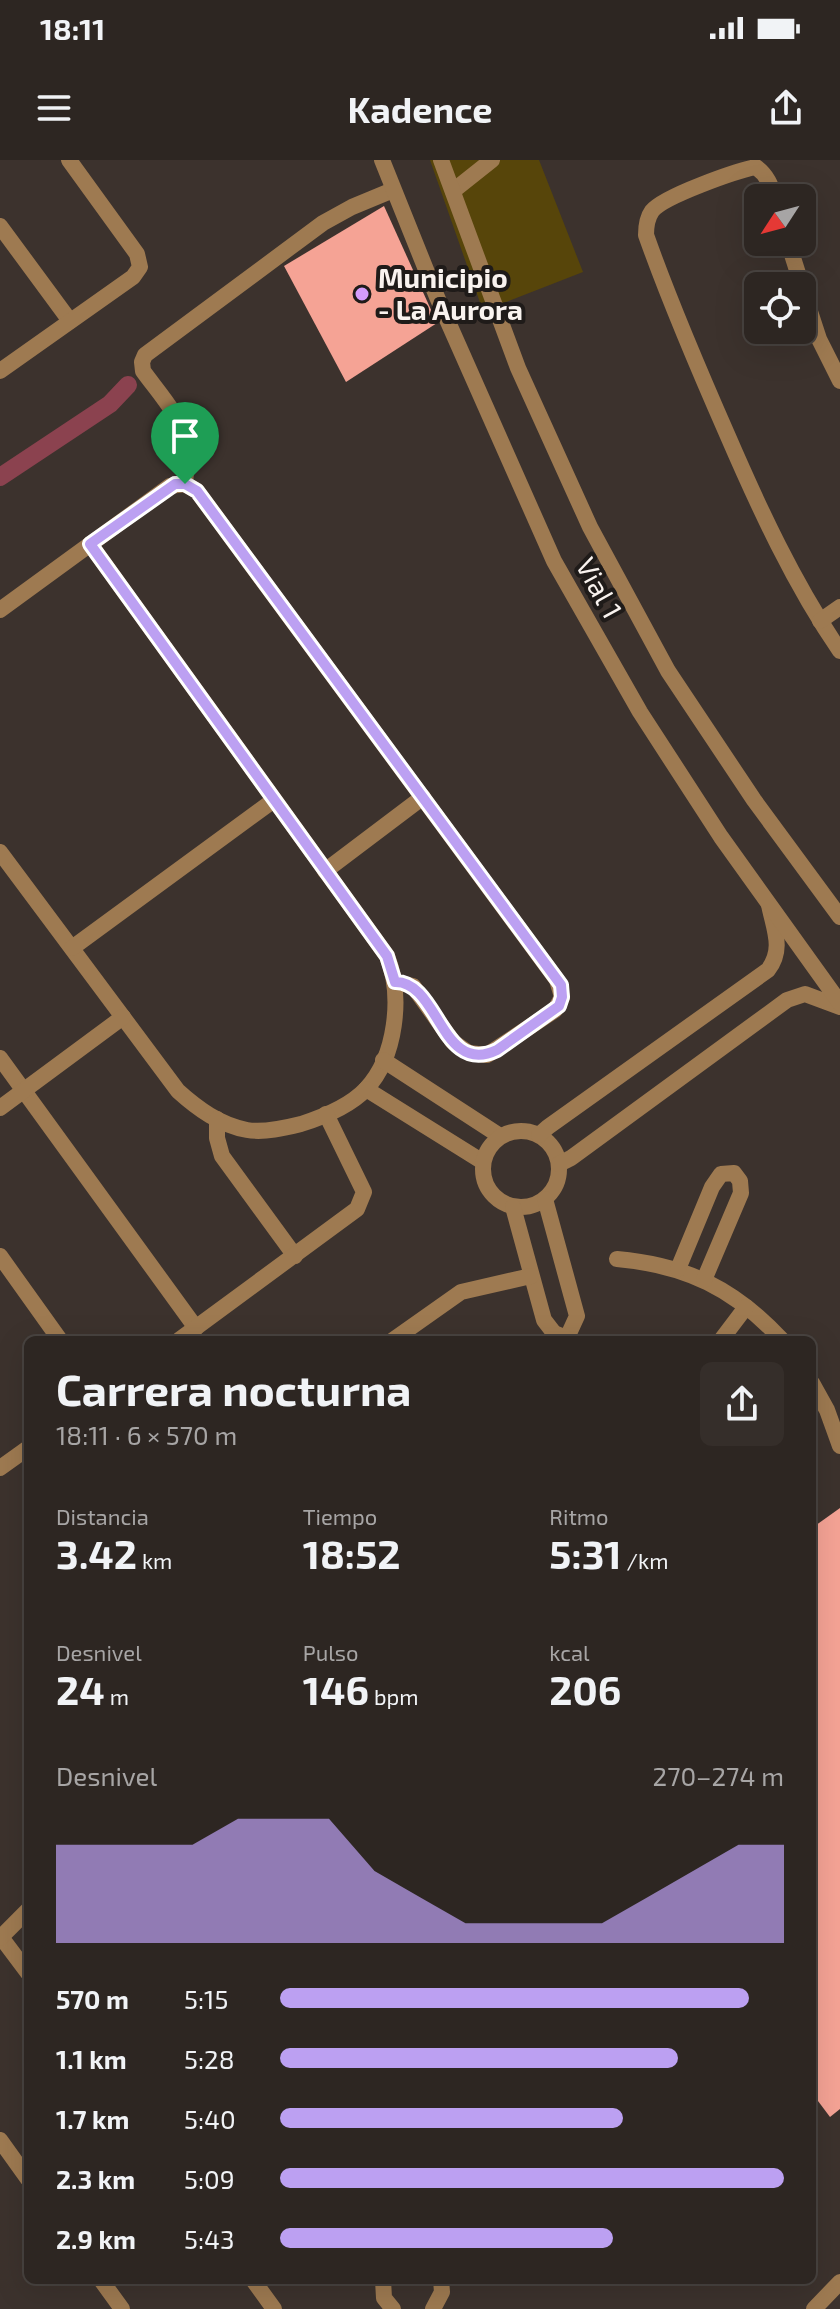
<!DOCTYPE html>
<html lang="es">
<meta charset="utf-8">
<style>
body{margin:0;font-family:"Exo 2",sans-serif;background:#352e2a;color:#f1f3f6;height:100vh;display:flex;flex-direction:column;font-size:30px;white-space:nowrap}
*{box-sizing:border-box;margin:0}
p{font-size:26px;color:#a7a5a5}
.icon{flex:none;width:44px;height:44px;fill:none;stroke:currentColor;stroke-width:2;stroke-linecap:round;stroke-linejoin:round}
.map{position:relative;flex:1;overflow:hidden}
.panel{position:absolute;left:24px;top:1176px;width:792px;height:948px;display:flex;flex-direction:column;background:#2d2622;border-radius:12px;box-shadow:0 8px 32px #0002,0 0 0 2px #484340}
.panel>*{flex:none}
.needle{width:52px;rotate:234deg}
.buttons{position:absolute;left:744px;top:24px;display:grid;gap:16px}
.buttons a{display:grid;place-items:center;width:72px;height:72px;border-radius:12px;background:#2d2622;box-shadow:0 8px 32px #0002,0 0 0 2px #484340;font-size:40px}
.pin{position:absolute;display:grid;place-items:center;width:68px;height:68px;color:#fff;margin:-82px -34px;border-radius:50% 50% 50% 0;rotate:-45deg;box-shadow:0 0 8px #0007}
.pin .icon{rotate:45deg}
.round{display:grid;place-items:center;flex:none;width:84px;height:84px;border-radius:12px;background:#352e2a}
.overview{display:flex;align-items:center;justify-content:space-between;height:136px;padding:0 32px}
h1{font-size:44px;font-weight:700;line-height:60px}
.figures{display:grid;grid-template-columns:repeat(3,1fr);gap:12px;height:136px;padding:8px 32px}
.figures div{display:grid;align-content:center}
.figures b{font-size:40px;font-weight:700}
.figures small{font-size:22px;font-weight:400}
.figures p{font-size:22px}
.chart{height:224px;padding:16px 32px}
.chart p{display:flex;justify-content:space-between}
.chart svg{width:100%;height:144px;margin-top:8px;fill:#bca0f2;opacity:.7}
ul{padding:0 32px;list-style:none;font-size:26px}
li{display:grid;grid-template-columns:128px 96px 1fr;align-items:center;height:60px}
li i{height:20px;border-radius:10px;background:#bca0f2}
.status{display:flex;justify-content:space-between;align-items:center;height:56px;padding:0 40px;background:#2d2622;direction:ltr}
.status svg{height:22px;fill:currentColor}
header{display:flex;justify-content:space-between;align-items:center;height:104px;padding:0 32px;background:#2d2622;font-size:36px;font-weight:700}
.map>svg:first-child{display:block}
.green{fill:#57450a}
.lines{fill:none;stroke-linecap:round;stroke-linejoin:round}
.canal{stroke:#8b424f;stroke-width:18}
.building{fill:#f5a395}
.minor{stroke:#9e7a51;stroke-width:16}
.tertiary{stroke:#9e7a51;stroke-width:16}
.route-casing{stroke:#fff;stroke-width:16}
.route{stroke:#bca0f2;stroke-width:10}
.poi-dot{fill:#d49cfb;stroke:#1f1b19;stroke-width:3}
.labels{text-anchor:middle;stroke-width:8;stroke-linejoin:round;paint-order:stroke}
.poi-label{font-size:28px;font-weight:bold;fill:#f9f3ef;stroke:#1f1b19;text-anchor:start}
.street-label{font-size:28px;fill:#f9f3ef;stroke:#1f1b19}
</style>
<div class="status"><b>18:11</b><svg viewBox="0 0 49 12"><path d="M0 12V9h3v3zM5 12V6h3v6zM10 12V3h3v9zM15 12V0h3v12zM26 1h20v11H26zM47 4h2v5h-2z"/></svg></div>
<header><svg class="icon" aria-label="menu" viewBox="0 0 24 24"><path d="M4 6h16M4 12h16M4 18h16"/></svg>Kadence<svg class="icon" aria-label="share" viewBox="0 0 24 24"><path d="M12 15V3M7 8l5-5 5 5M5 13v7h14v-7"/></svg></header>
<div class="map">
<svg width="840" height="2149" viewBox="0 0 840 2149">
<rect width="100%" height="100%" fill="#3c322d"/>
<polygon class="green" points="430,0 539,0 583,112 483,151"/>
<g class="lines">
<polyline class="canal" points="0,317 110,244 128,225"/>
</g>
<g class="building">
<polygon points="384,46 437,163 346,222 284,106"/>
<polygon points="840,1348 840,1949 830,1957 812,1933 812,1368"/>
</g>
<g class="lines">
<g class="minor">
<polyline points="453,31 492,0"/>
<path d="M775,38C771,25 767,15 756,7C736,11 664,36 652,51C647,58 646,67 646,75C670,143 698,208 727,274C759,348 794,424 840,491"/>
<polyline points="0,66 70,161"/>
<polyline points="788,82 802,126"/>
<polyline points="802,127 819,179 840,221"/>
<polyline points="0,211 133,117 140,107 137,94 69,0"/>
<path d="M185,324C186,311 188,297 186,284C182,257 158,232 143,211L142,202L145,195L323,63L352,47L393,30"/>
<polyline points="0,450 170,326 185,324 197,331 557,820 562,837 555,850 487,895 469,893 453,882 413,826 395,822"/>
<polyline points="820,461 840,447"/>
<path d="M0,692L178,931C198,949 220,965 247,970C264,973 285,968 301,964C323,957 350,946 366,929C396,897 403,836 387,796L90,384"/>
<polyline points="325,711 423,637"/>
<polyline points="72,788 274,640"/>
<polyline points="0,898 196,1168"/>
<polyline points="383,900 500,976"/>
<polyline points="366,929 483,1002"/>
<polyline points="0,948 123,857"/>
<polyline points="217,959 217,978 222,996 295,1096"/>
<circle cx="521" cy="1009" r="38"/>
<path d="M539,975L548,967L768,810C784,789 774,770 769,745"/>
<polyline points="559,1004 571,998 787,840 805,834 840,847"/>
<polyline points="545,1039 577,1156 566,1180"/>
<polyline points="513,1047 544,1160 554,1173 566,1178"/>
<polyline points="0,1096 60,1180"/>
<path d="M617,1099C686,1105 735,1129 782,1180"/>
<polyline points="678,1109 712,1027 721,1014 734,1013 740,1021 741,1033 704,1120"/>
<polyline points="179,1180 357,1049 364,1032 326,954"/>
<polyline points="393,1180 461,1132 531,1116"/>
<polyline points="721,1180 746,1147"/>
<polyline points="812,1223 827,1250 840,1286"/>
<polyline points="0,1308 28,1288"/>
<polyline points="1,1777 28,1813"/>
<polyline points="0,1778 28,1750"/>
<polyline points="0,1980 28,2019"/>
<polyline points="101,2120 122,2149"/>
<polyline points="253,2120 274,2149"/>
<polyline points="383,2120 384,2138 393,2149"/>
<polyline points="433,2149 442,2132 441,2120"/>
<polyline points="814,2149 840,2122"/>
</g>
<g class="tertiary">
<polyline points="382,0 437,137 554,401 640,552 721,677 840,843"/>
<polyline points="441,0 518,208 590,367 668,511 754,640 840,757"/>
</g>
</g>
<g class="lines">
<defs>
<path id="route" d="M175,324H185L197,331L561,825L562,837L559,846L497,890C441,917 439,821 395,822L387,796L90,384Z"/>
</defs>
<use href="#route" class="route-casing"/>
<use href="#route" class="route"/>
</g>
<circle class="poi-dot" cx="362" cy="134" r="8"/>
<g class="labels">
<g class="poi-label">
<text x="378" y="128">Municipio<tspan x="378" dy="32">- La Aurora</tspan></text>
</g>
<g class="street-label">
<text transform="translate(599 428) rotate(61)" y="10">Vial 1</text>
</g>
</g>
</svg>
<div class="buttons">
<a><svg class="needle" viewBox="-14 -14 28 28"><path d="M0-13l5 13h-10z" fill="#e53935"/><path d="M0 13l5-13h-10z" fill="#a7a5a5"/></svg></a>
<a><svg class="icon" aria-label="locate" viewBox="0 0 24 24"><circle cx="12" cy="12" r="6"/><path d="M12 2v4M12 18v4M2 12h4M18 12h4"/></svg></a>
</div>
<div class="pin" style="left:185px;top:324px;background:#1e9e55"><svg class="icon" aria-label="arrive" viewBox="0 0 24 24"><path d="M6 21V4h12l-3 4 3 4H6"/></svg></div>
<section class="panel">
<div class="overview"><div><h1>Carrera nocturna</h1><p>18:11 · 6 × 570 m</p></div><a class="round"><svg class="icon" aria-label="share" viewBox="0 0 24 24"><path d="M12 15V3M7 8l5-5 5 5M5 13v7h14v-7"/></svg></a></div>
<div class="figures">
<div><p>Distancia</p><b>3.42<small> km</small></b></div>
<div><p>Tiempo</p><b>18:52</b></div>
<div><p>Ritmo</p><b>5:31<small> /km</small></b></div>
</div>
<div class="figures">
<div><p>Desnivel</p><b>24<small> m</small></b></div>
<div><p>Pulso</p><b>146<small> bpm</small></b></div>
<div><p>kcal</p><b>206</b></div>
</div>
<div class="chart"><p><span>Desnivel</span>270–274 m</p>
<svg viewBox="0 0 160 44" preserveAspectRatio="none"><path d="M0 44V14L10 14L20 14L30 14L40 6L50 6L60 6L70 22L80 30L90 38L100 38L110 38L120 38L130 30L140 22L150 14L160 14V44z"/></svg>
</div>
<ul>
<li><b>570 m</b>5:15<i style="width:93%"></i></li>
<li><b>1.1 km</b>5:28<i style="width:79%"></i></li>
<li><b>1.7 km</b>5:40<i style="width:68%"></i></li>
<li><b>2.3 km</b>5:09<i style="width:100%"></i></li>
<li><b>2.9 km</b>5:43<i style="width:66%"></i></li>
</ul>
</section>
</div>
